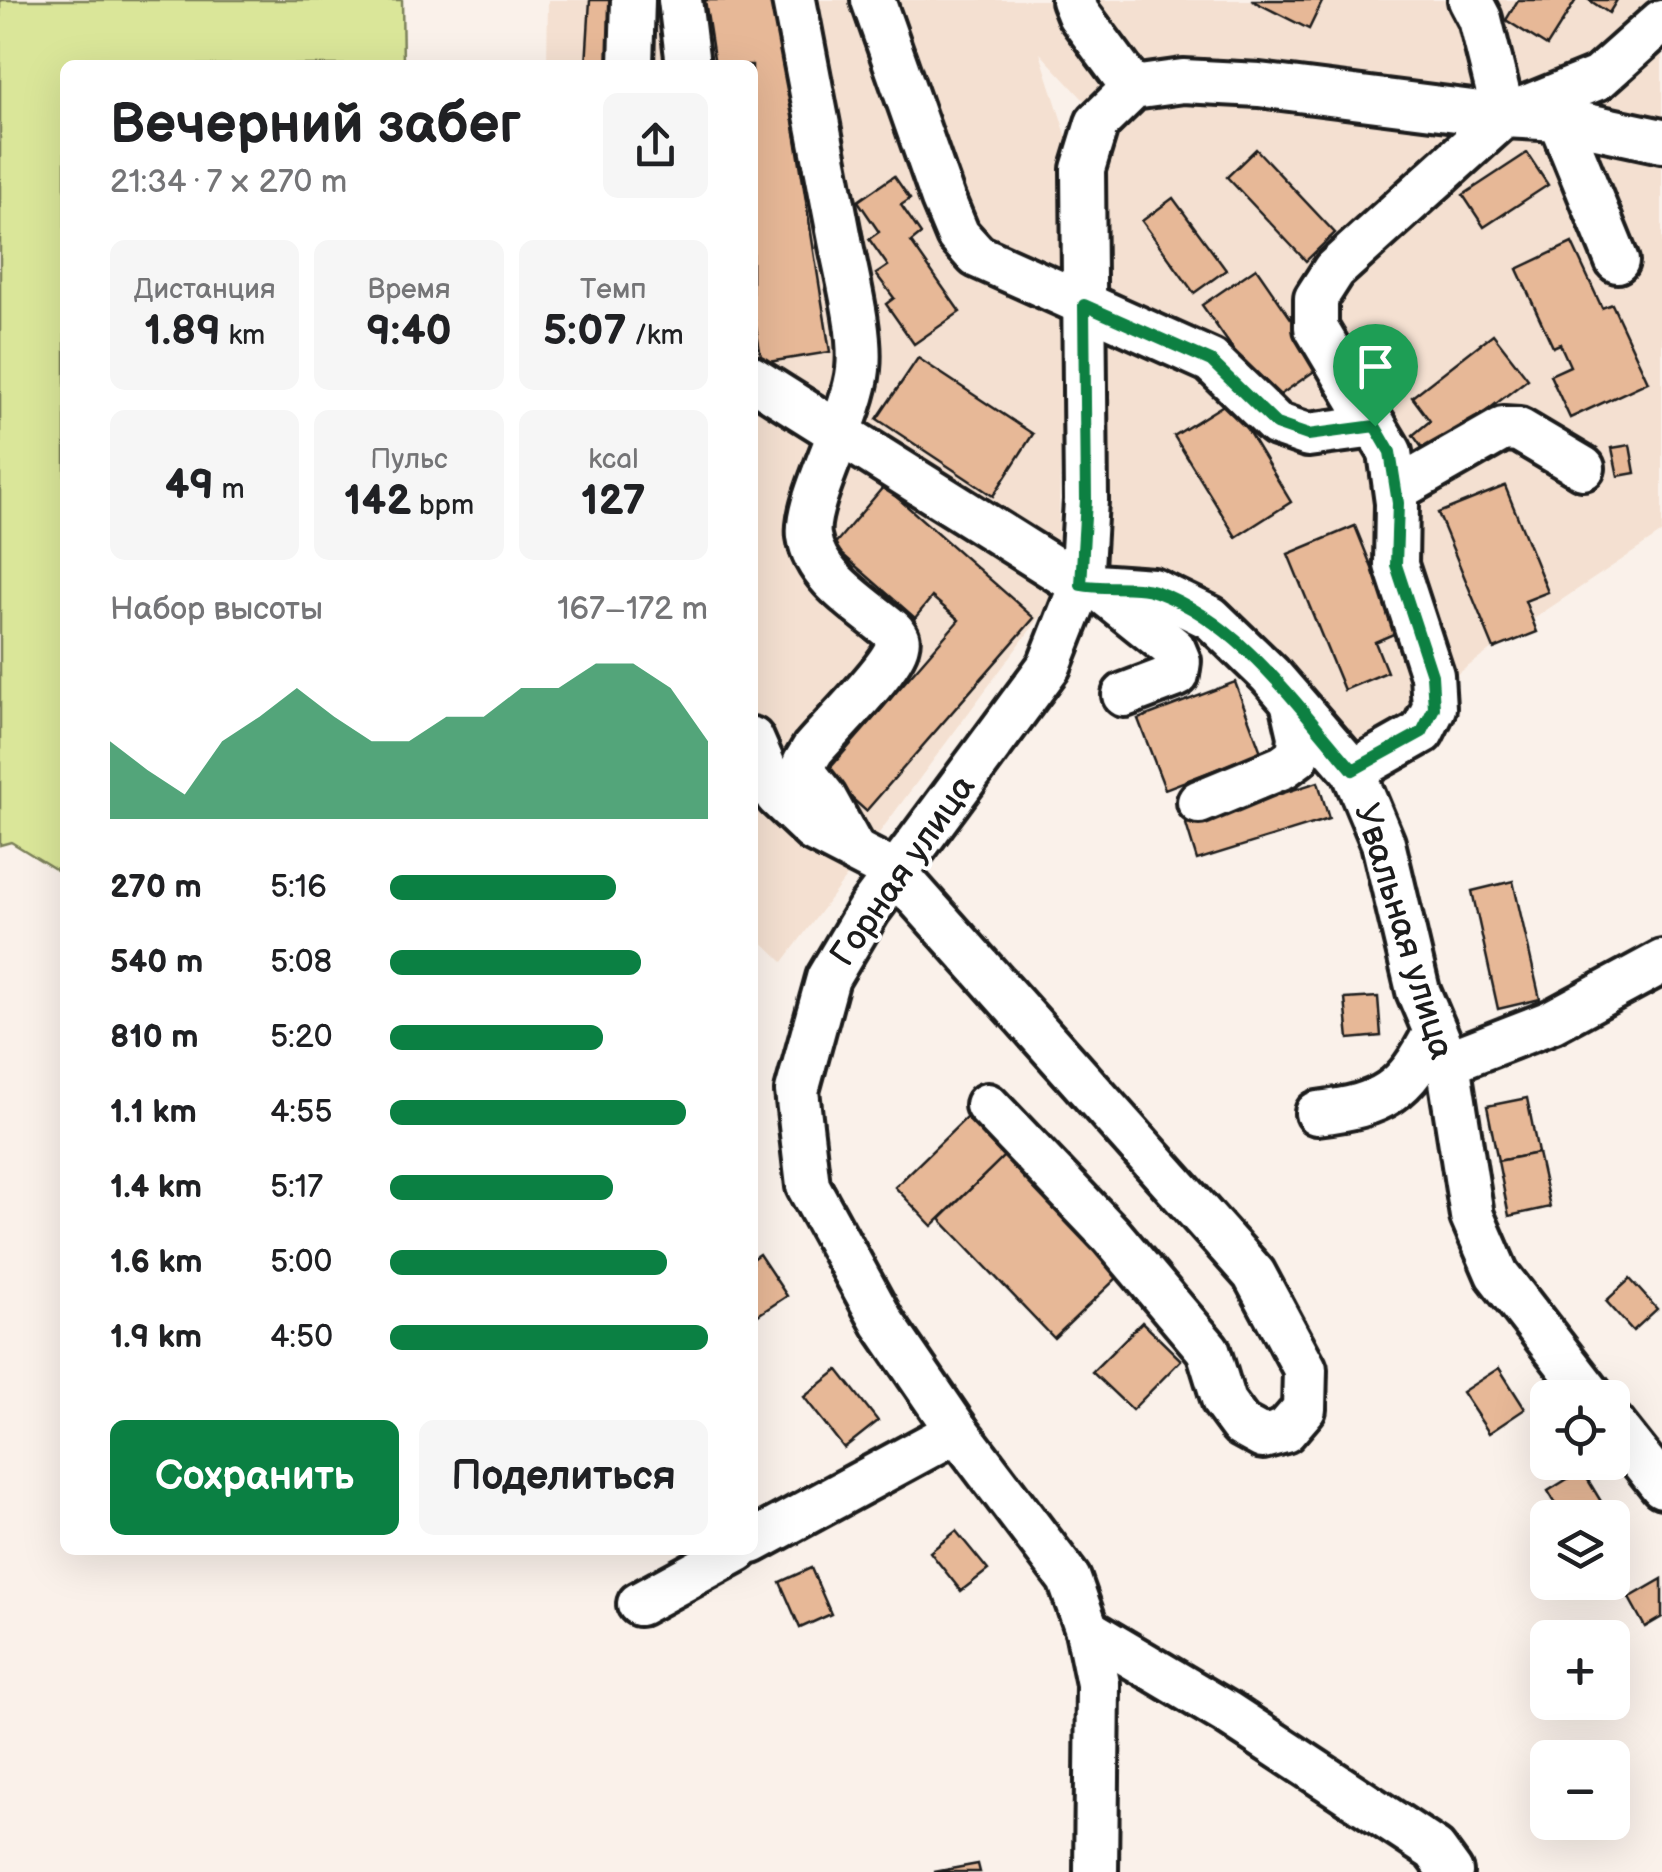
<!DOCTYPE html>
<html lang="ru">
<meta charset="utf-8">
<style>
body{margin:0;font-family:"Balsamiq Sans",sans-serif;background:#f6f6f6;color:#202124;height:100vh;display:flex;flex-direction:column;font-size:38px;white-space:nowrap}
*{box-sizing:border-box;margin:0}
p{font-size:32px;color:#757577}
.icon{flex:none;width:55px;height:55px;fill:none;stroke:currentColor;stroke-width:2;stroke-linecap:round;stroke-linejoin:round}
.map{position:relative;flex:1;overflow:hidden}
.panel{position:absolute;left:60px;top:60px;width:698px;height:1495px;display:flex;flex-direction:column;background:#fff;border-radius:15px;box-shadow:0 10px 40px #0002}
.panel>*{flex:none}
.controls{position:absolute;left:1530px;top:1380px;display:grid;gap:20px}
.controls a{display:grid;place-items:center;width:100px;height:100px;border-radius:15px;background:#fff;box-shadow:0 10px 40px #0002;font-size:50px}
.pin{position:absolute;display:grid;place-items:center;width:85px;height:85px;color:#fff;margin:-102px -42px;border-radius:50% 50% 50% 0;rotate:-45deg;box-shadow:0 0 10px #0007}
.pin .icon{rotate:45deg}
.round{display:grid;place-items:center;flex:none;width:105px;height:105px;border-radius:15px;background:#f6f6f6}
.head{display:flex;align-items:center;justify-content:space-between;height:170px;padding:0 50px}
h1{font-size:55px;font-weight:600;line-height:75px}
.stats{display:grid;grid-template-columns:repeat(3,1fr);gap:15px;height:170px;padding:10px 50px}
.stats div{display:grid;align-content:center;border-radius:15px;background:#f6f6f6;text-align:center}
.stats b{font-size:42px;font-weight:600}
.stats small{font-size:28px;font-weight:400}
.stats p{font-size:28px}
.chart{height:280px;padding:20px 50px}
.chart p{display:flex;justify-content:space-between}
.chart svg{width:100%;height:180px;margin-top:10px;fill:#0b8043;opacity:.7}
.cta{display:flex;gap:20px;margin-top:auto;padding:20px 50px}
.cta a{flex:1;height:115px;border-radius:15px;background:#0b8043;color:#fff;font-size:40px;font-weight:600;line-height:115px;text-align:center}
.cta a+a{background:#f6f6f6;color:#202124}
ul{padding:0 50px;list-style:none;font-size:32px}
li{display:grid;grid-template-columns:160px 120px 1fr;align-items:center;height:75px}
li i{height:25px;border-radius:12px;background:#0b8043}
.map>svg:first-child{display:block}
.built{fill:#f4e0d1}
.green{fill:#dae699;stroke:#7b815a;stroke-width:2.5}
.building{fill:#e7b897;stroke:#1c1c1c;stroke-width:2.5}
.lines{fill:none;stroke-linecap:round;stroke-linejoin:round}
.minor-casing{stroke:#1c1c1c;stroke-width:50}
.minor{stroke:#fff;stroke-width:42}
.route-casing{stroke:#fff;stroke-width:20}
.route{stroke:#0b8043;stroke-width:12}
.labels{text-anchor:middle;stroke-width:8;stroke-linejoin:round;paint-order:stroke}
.street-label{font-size:35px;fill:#1c1c1c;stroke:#fff}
</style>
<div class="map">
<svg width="1662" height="1872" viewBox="0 0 1662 1872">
<rect width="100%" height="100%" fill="#faf1ea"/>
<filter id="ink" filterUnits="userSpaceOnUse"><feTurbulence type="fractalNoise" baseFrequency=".01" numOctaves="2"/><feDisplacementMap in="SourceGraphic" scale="20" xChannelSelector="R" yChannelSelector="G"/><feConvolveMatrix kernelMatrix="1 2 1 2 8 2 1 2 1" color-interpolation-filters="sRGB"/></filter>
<g filter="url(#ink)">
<polygon class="built" points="548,0 1662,0 1662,533 1542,613 1350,752 1100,572 1109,127 1040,53 1068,141 1057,594 783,962 752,932 752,65 547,65"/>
<polygon class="green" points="0,0 402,0 403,65 65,65 65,875 11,842 0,845"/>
<g class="building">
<polygon points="590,0 624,0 620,65 586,65"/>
<polygon points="705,0 774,0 830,352 762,363 752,303 752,65 715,65"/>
<polygon points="1251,0 1323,0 1309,29"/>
<polygon points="1518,0 1576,0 1547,46 1506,20"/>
<polygon points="1589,0 1617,0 1609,13"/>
<polygon points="1256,149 1335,233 1306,261 1227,177"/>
<polygon points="1527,153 1548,185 1484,227 1463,195"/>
<polygon points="894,176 910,199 901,205 921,234 911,242 960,312 914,344 886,304 894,298 876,274 888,266 869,239 879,232 858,201"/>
<polygon points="1173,198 1226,270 1194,293 1142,221"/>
<polygon points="1572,243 1602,308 1612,304 1648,382 1570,418 1550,375 1570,366 1560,344 1553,347 1517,269"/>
<polygon points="1256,268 1323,365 1270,402 1202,305"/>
<polygon points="1493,334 1528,379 1428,456 1413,435 1430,421 1412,397"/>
<polygon points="918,358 1033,434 993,496 877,419"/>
<polygon points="1230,401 1291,502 1236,537 1174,436"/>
<polygon points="1630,445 1635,473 1618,476 1612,448"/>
<polygon points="884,486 1034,618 866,811 825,774 959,620 932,597 915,618 833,546"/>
<polygon points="1505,486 1548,592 1525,601 1537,632 1494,649 1438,513"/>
<polygon points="1355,526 1398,632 1375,642 1387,672 1344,690 1288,554"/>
<polygon points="1235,682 1261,752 1165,789 1138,719"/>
<polygon points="1318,782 1329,819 1197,860 1186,824"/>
<polygon points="1513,881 1540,999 1498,1009 1472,891"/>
<polygon points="1378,997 1381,1036 1349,1039 1345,999"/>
<polygon points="1527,1098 1538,1153 1498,1161 1487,1106"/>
<polygon points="970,1114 1008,1153 932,1226 895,1187"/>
<polygon points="1538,1153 1550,1207 1509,1216 1498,1161"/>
<polygon points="1004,1156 1119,1276 1054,1338 940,1219"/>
<polygon points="759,1254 787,1296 758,1315 752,1307 752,1259"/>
<polygon points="1630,1279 1657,1309 1633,1331 1606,1301"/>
<polygon points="1142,1322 1181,1360 1132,1410 1092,1372"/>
<polygon points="1499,1368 1525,1409 1489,1433 1462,1392"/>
<polygon points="838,1370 878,1421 844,1448 804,1397"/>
<polygon points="1582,1470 1611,1518 1564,1518 1548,1491"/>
<polygon points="956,1531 988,1570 961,1591 930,1552"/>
<polygon points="811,1568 831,1614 800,1628 780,1582"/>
<polygon points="1662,1579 1662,1617 1645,1627 1629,1598"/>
<polygon points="978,1864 980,1872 934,1872"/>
</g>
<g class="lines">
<defs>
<g id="minor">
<polyline points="680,0 688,65"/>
<path d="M794,0C810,80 825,160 840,240C847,277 862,332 858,369C854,415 804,501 809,536C815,578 863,605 893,631C897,637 899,638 897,645C893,667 830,729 813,749L804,764L808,777L824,797L854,851"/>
<polyline points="873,0 943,199 958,235 977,256 1211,361 1276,424 1308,435 1375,426"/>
<polyline points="1073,0 1079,15 1133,88"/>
<polyline points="1470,0 1480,19 1504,116"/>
<polyline points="631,65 633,0"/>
<polyline points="1559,119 1617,261"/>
<polyline points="752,378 1081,585 1153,590 1211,618 1270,675 1353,771 1383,843 1418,991 1448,1062 1472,1216 1497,1274 1593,1398"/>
<polyline points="1396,490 1503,429 1519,430 1583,468"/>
<polyline points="1098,588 1174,649 1179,661 1177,675 1124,695"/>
<polyline points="752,739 777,796 813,830 896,873 1254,1274 1305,1369 1304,1409 1285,1431 1263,1437 1241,1425 1224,1402 1208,1350 1111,1235 987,1105"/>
<polyline points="1353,771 1422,732 1434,708 1432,675 1396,565 1397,503 1390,452 1316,328 1316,298 1334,270 1504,116 1598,78 1662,21"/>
<polyline points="1199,802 1283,767 1298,756 1300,736 1292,701"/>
<polyline points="1448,1062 1551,1022 1662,962"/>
<path d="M1317,1113C1384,1105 1405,1092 1435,1032"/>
<polyline points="1612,1423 1662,1486"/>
<polyline points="752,1542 957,1431"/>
<polyline points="639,1604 738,1550"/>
<polyline points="1087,1630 1227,1713 1435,1850 1451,1872"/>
<polyline points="1096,1872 1098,1684 1087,1630 1069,1579 957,1431 883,1323 808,1186 797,1091 828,978 869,909 1049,666 1081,585 1086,500 1083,169 1097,123 1133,88 1183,81 1259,85 1504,116 1559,119 1662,141"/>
</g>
</defs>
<use href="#minor" class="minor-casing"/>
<use href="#minor" class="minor"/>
</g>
</g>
<g class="lines" filter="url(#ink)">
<defs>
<path id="route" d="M1084,305L1211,361L1276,424L1308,435L1375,426L1390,452L1398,503L1396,565L1432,675L1434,708L1422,732L1353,770C1296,705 1241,623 1157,592C1135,584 1105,590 1081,585L1086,500Z"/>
</defs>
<use href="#route" class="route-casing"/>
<use href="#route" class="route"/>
</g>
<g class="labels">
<g class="street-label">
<text transform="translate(902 870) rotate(-55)" y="12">Горная улица</text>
<text transform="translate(1405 931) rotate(73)" y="12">Увальная улица</text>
</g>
</g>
</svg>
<div class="controls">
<a><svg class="icon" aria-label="locate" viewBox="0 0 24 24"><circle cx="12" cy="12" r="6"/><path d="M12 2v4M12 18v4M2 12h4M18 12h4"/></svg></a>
<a><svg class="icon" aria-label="layers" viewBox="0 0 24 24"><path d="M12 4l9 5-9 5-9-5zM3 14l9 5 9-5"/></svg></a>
<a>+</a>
<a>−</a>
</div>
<div class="pin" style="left:1375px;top:426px;background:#1e9e55"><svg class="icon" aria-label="arrive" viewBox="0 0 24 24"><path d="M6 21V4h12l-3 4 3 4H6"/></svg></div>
<section class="panel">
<div class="head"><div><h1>Вечерний забег</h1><p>21:34 · 7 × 270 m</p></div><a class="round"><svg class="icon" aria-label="share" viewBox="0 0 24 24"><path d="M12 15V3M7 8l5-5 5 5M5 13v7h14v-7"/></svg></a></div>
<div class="stats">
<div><p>Дистанция</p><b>1.89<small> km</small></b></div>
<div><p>Время</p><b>9:40</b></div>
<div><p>Темп</p><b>5:07<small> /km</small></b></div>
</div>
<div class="stats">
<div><b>49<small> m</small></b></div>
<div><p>Пульс</p><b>142<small> bpm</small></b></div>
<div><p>kcal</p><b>127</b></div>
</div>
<div class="chart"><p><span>Набор высоты</span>167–172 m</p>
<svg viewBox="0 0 160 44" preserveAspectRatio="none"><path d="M0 44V25L10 32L20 38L30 25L40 19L50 12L60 19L70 25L80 25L90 19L100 19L110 12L120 12L130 6L140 6L150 12L160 25V44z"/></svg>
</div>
<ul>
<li><b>270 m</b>5:16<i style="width:71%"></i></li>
<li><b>540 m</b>5:08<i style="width:79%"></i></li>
<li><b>810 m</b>5:20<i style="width:67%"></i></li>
<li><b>1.1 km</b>4:55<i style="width:93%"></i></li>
<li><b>1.4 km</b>5:17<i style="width:70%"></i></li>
<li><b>1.6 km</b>5:00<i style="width:87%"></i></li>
<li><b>1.9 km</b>4:50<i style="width:100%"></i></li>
</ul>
<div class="cta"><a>Сохранить</a><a>Поделиться</a></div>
</section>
</div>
